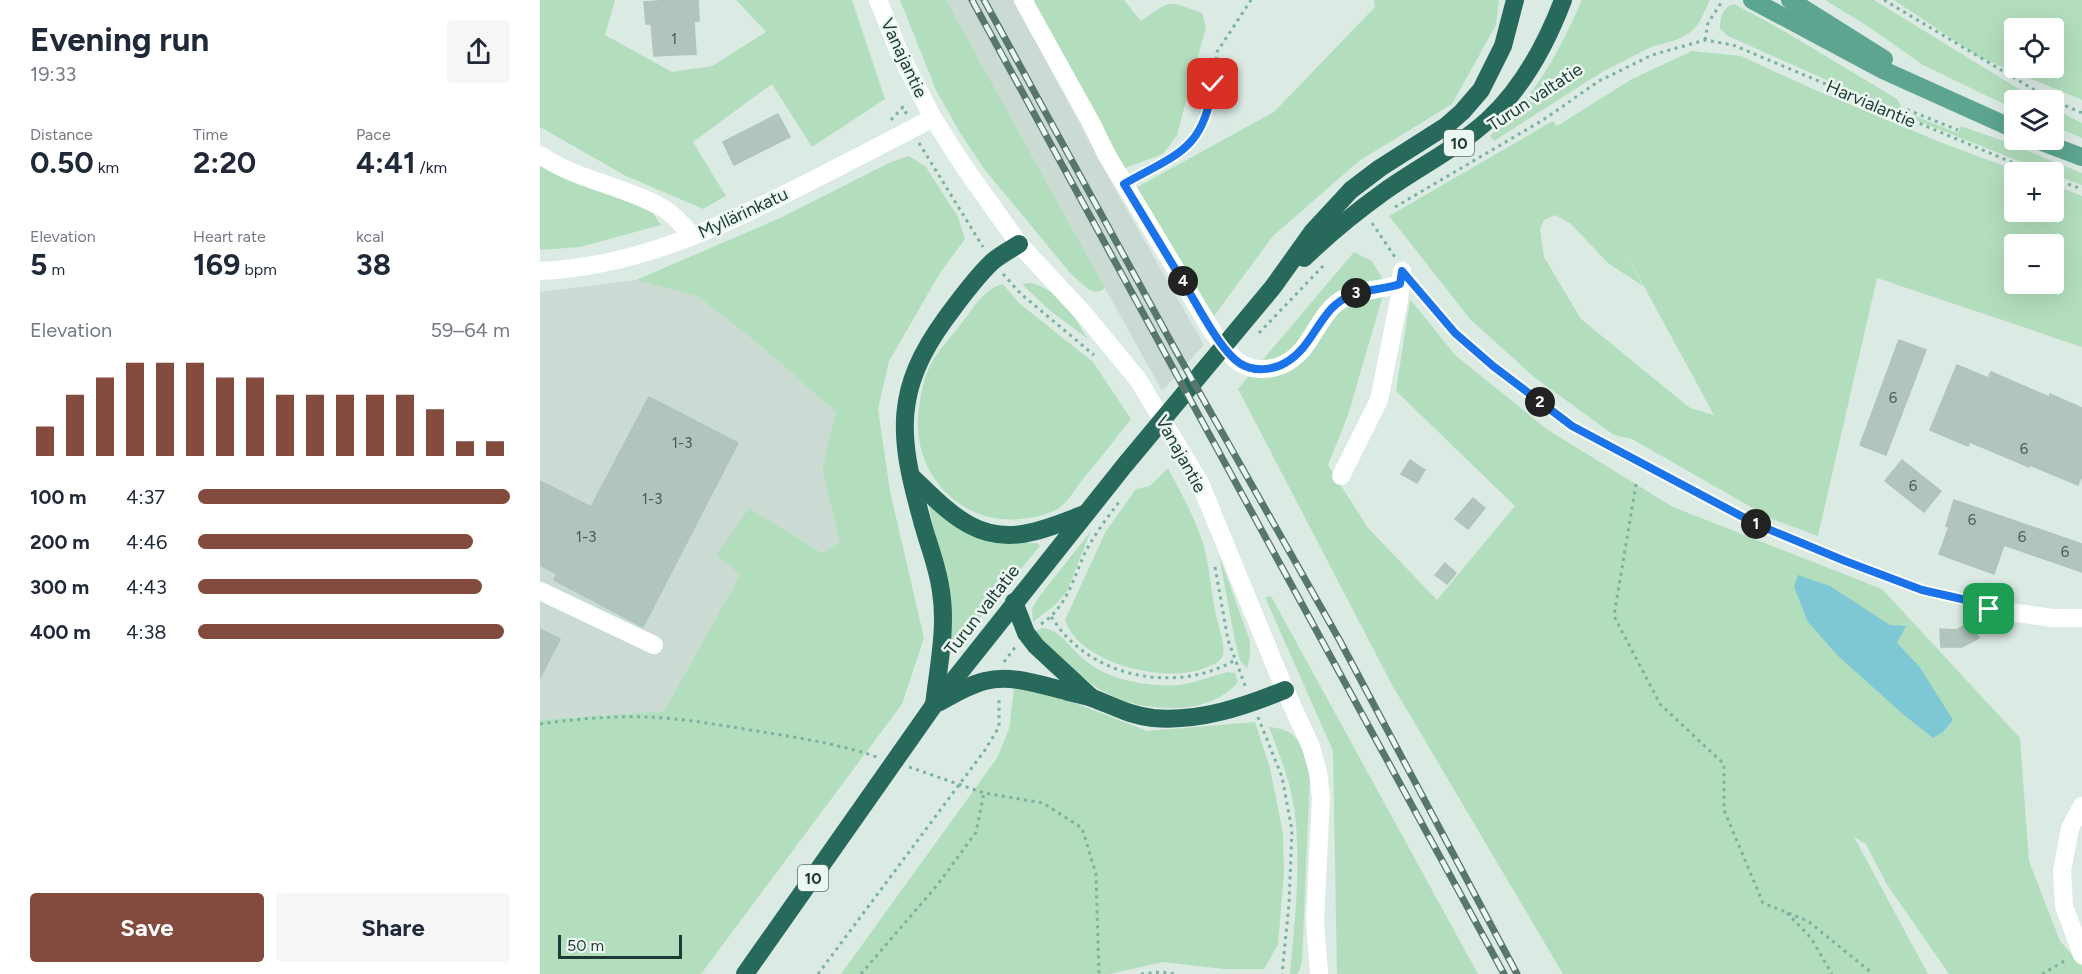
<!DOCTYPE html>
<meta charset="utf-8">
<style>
body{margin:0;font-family:Figtree,sans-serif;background:#f6f6f7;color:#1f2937;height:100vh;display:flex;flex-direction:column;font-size:22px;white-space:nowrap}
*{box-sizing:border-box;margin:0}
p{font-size:20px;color:#747a83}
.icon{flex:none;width:33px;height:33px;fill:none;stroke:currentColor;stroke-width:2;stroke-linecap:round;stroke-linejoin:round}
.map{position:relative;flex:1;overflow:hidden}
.details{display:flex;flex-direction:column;background:#fff;width:540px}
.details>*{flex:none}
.buttons{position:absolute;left:1464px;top:18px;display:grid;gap:12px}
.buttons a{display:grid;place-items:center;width:60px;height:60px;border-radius:6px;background:#fff;box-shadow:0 6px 24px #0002;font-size:30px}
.scale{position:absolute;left:18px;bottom:15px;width:124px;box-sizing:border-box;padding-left:6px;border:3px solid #1d3b32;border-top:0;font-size:16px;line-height:21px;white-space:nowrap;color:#1d3b32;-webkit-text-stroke:4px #edf7f2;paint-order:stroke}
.pin{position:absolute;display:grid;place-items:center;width:51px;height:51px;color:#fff;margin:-26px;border-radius:12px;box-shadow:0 3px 9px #0006}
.km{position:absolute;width:30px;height:30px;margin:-15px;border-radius:50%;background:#222;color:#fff;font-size:16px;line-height:30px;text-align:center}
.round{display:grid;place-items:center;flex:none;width:63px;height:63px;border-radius:6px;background:#f6f6f7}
.summary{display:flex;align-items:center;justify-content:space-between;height:102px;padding:0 30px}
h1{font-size:33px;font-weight:700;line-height:45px}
.metrics{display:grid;grid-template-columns:repeat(3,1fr);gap:9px;height:102px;padding:6px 30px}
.metrics div{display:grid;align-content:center}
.metrics b{font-size:30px;font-weight:700}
.metrics small{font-size:16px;font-weight:400}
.metrics p{font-size:16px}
.chart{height:168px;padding:12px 30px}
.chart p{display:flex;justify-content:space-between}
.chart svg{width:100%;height:108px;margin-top:6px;stroke:#834a3e;stroke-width:6}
.button{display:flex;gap:12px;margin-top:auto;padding:12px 30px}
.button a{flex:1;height:69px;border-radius:6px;background:#834a3e;color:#fff;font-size:24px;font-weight:700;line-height:69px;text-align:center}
.button a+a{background:#f6f6f7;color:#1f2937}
ul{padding:0 30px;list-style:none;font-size:20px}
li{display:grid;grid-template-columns:96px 72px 1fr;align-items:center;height:45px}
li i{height:15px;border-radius:8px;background:#834a3e}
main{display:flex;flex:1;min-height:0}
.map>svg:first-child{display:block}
.built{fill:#cbdad3}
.green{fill:#b3debe;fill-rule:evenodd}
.water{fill:#7ec8d5}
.building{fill:#b2c5bd;stroke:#afc4bb;stroke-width:1.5}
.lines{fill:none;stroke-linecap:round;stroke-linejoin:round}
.path{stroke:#7ab19f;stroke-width:3;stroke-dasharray:3 4.5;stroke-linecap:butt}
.minor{stroke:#fff;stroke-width:18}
.major{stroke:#5da491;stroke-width:18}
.highway{stroke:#27695b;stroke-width:18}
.rail-casing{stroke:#57776e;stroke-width:7}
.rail{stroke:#edf7f2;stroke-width:4.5;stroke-dasharray:14;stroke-linecap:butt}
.route-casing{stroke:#fff;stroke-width:12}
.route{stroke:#1a73e8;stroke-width:8}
.labels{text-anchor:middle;stroke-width:5;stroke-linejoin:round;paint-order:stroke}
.number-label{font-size:15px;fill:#425e55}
.shield{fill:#edf7f2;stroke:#5b736c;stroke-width:1.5}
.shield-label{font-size:16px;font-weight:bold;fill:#1d3b32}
.street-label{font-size:18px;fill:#1d3b32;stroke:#edf7f2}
</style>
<main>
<section class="details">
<div class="summary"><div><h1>Evening run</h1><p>19:33</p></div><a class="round"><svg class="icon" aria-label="share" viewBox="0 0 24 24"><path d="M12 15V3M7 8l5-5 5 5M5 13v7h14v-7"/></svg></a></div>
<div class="metrics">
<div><p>Distance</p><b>0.50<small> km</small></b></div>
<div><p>Time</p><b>2:20</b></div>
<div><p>Pace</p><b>4:41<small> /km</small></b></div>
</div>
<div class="metrics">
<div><p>Elevation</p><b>5<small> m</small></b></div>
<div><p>Heart rate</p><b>169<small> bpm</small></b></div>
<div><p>kcal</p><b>38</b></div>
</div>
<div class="chart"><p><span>Elevation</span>59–64 m</p>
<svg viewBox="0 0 160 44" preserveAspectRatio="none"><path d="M5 44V32M15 44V19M25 44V12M35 44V6M45 44V6M55 44V6M65 44V12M75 44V12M85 44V19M95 44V19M105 44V19M115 44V19M125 44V19M135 44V25M145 44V38M155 44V38"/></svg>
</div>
<ul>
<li><b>100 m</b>4:37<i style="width:100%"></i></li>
<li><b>200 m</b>4:46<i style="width:88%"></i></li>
<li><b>300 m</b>4:43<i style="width:91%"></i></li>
<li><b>400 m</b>4:38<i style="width:98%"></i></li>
</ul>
<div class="button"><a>Save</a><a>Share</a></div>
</section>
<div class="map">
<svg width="1542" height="974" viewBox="0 0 1542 974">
<rect width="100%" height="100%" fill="#dceae4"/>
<g class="built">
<polygon points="406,0 473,0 575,189 664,345 622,391"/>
<polygon points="96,280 157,296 221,346 296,412 282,469 300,542 282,553 209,508 200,575 124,711 0,720 0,292"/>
</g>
<g class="green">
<polygon points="0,0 75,0 65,35 132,72 172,66 226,32 196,0 312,0 345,99 272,147 232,84 153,142 186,196 163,209 86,176 0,127"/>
<polygon points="360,0 406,0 564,286 563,290 556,292 549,290 531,274 444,169 419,131 396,90"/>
<path d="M493,0H584L601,21C632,0 625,0 662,13L666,27L637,135L623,154L585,168Z"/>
<polygon points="834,0 959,0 956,25 912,104 819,161 733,236 674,316 592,190 734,112 835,7"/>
<path d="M1042,0H1170L1159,23L1151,32L1136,40L1111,47L1062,72L954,141L950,136C996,96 1018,54 1042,0Z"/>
<polygon points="1285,0 1334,0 1497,100 1474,100 1474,109 1383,65 1329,27"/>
<path d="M1354,0H1542V100L1439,57ZM1474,28H1514V68H1474Z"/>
<path d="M1194,4L1244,31L1357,99L1361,106L1358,112L1188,36L1180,29C1180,18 1182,7 1194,4Z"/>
<path d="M1152,51L1201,56L1273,89L1395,140L1480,172H1474V212H1514V185L1542,196V347L1337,278L1278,536L1232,519L1092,439L1074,435L994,377L930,319L849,216L1013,121L1017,126L1092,79ZM1015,215L1030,223L1068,263L1103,286L1082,246L1174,415L1150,408L1041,319L1004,257L1000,229L1004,220ZM1474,244H1514V284H1474Z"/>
<polygon points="1514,109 1542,123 1542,138 1514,126"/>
<polygon points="1375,116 1418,133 1421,126 1458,139 1542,173 1542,185 1514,175 1514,172 1506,172 1373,119"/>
<polygon points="369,156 386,167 418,217 425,239 400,273 349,361 338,409 350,491 384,638 362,704 161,974 0,974 0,720 124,711 200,575 177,555 209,508 282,553 300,542 282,469 296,412 221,346 157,296 96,280 240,218 351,162"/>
<polygon points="0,164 107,204 121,225 40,247 0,250"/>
<polygon points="814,252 832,261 846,285 808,415 788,465 828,528 897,600 975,506 856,391 870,299 915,355 1008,430 1133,507 1342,589 1480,738 1489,861 1520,941 1542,966 1542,974 1409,974 1346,883 1326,844 1314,837 1388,974 1023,974 851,683 698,389"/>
<path d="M492,283C523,293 531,313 548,339L508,309L482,284Z"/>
<path d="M463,284L479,303L553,362L591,419C574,441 557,462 540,483C534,491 527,503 519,508C508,515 493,518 480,519C426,525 379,481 378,427C377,411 383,378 391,364C398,350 411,337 421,324C433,309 443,289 463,284Z"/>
<path d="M628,468C639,489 658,524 664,547C670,569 671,593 676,615C678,624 686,648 683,655C681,662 672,665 665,668C626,684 539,664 525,620L566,531L596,489L610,486Z"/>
<path d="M389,505C424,538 450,543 497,543L500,546L410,654L411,622Z"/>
<polygon points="551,531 527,591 515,605 493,622 492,608 499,597"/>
<polygon points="679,555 710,641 710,657 707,668 700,661 695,641"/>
<polygon points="731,596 938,974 797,974 793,751 725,597"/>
<path d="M502,628C520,629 529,647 542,658C567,680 606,687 639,685C655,683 672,676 688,672L695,673L698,682C683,700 660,707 637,708C568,709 542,678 495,634L496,631Z"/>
<polygon points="474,688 517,696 607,731 715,722 730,768 743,833 744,873 738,945 724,969 684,969 623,962 570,974 301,974 457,758 469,729"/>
<path d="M729,727C760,730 766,748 770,777L762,960L760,969L757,974H750C755,919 764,842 750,788C745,767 736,747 729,727Z"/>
</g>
<polygon class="water" points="1258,575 1290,586 1350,625 1366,626 1357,643 1379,666 1413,720 1403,732 1393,738 1364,715 1297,655 1268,622 1254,587"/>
<g class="building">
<polygon points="133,0 158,0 159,21 154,21 156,54 114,56 111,24 106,24 104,2"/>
<polygon points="238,114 250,137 194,165 183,142"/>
<polygon points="1359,340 1386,350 1346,455 1320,445"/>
<polygon points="1417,365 1448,378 1451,372 1509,397 1510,394 1542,408 1542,476 1538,485 1490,465 1489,467 1430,442 1428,446 1390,430"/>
<polygon points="109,397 198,443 103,627 14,580 17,574 0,565 0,481 51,507"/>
<polygon points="870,460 885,470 877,483 861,474"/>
<polygon points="1362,460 1401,491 1384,512 1345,481"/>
<polygon points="933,498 945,508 928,529 915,519"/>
<polygon points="1414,500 1542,544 1542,572 1464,545 1454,574 1399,554 1409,527 1406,526"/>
<polygon points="905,563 916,573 907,584 895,575"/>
<polygon points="1429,622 1439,638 1422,647 1401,647 1400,629 1417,630"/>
<polygon points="0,629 20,639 0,678"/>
</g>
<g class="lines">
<g class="path">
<polyline points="1344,0 1508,98 1542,113"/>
<polyline points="1165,40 1168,23 1183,0"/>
<polyline points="1363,117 1368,110 1418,130"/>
<polyline points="351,120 363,107 367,115"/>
<polyline points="379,143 443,247"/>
<polyline points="599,175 645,150 655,138 663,124 670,108 677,52 711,0"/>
<polyline points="1514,179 1542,189"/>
<polyline points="855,207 1003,120 1059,81 1112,55 1165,40 1193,45 1495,172"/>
<polyline points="832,223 855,257"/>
<polyline points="463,274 481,294 554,355"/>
<polyline points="877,289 915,333 953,366 1032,426 1216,524 1305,561 1382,590 1430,601"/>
<polyline points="719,333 783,266"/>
<polyline points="1096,484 1074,616 1120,704 1184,764 1184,810 1223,903 1268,921 1333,974"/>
<polyline points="675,567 688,640 706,688"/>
<path d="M511,617C516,623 520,630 525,635C567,681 643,691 695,660"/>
<path d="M501,624C527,607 533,579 545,553C554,535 567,518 579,502"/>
<polyline points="464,662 476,646"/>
<polyline points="718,717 742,777 752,830 749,904 742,974"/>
<path d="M0,724C35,719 70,716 106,717C144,718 191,727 229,733C266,739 302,745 337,757"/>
<polyline points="369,767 444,793 503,803 542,828 556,874 559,974"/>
<polyline points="1247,913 1271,938 1292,974"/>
<polyline points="278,974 445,750 459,727 459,696"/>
<polyline points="321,974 399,883 436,832 444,793"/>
<polyline points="601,974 621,972 636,974"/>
<polyline points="1502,974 1526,960"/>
</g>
<g class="minor">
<polyline points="338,0 359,52 393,118 425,168 479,244 545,315 599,381 660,483 745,690 771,747 778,772 781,798 775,920 779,974"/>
<path d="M483,0L553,126L566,154C592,196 618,240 644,283C656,304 682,353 702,364C714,371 730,370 742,365C768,354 774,326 792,307C811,288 837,292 860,284"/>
<path d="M0,155C38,181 86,186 126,210C136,216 144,228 153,236"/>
<path d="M0,271C96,267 183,226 267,183C309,162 351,140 393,118"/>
<polyline points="801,476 839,400 859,300 862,271"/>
<polyline points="0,591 114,645"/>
<polyline points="1445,604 1449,609 1513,618 1542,618"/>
<polyline points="1542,806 1530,828 1522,871 1524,906 1542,955"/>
</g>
<g class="major">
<polyline points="1212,0 1343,70 1474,129"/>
<polyline points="1250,0 1344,59"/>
<polyline points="1497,140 1542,157"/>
</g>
<g class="highway">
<path d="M764,258C789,234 817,211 845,191C879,167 917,148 948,120C983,87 1006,45 1023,0"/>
<path d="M371,476C407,510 437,546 492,532C510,528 528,520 545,514"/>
<polyline points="474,602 486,633 496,646 551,697"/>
<path d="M400,702C414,694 429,685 445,681C471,674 500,685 526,691C534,694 544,695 552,698C574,706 588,715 613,718C659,722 703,707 745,690"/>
<path d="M394,705C398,669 407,628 401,592C398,566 387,542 381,517C358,435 354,389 406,318C420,299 435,278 452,262C460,255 470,250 479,244"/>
<polyline points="205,974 394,705 584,466 733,287 773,231 811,190 840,168 906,126 922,112 941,90 963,46 975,0"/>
</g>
<defs>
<g id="rail">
<polyline points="432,0 964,974"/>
<polyline points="444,0 636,351 800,641 977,974"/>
</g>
</defs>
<use href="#rail" class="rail-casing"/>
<use href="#rail" class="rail"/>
</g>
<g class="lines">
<defs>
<path id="route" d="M673,84C664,150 637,154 584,184C605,219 627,255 648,290C660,310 682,353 701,364C714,372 733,370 745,363C768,350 775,326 792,308C811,288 837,292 860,284L862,271L915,333L953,366L1032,426L1216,524L1305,561L1382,590L1444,604L1449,609"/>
</defs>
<use href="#route" class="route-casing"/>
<use href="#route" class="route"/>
</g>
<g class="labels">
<g class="number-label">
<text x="134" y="44">1</text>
<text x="1353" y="403">6</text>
<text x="142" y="448">1-3</text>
<text x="1484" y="454">6</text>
<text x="1373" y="491">6</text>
<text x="112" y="504">1-3</text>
<text x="1432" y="525">6</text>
<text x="46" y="542">1-3</text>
<text x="1482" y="542">6</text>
<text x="1525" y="557">6</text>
</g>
<g class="shield">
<rect x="904" y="130" width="30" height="26" rx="4.5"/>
<rect x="258" y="865" width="30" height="26" rx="4.5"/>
</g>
<g class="shield-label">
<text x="919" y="149">10</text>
<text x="273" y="884">10</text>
</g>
<g class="street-label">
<text transform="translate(364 58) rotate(65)" y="6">Vanajantie</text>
<text transform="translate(995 97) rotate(-33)" y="6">Turun valtatie</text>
<text transform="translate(1331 104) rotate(23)" y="6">Harvialantie</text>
<text transform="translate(203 213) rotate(-25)" y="6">Myllärinkatu</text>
<text transform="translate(641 454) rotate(61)" y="6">Vanajantie</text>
<text transform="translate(442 610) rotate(-52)" y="6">Turun valtatie</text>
</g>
</g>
</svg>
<div class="buttons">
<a><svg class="icon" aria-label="locate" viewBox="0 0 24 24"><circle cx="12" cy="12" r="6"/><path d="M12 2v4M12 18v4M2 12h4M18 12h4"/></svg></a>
<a><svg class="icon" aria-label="layers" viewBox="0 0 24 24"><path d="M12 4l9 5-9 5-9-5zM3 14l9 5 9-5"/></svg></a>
<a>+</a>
<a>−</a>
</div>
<div class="scale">50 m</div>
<div class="pin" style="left:1449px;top:609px;background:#1e9e55"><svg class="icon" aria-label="arrive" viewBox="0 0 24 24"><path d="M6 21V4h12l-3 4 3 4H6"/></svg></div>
<div class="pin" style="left:673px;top:84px;background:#d93025"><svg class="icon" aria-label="check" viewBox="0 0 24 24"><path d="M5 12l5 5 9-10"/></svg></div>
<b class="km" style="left:1216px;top:524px">1</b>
<b class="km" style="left:1000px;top:402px">2</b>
<b class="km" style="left:816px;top:293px">3</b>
<b class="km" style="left:643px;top:281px">4</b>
</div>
</main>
